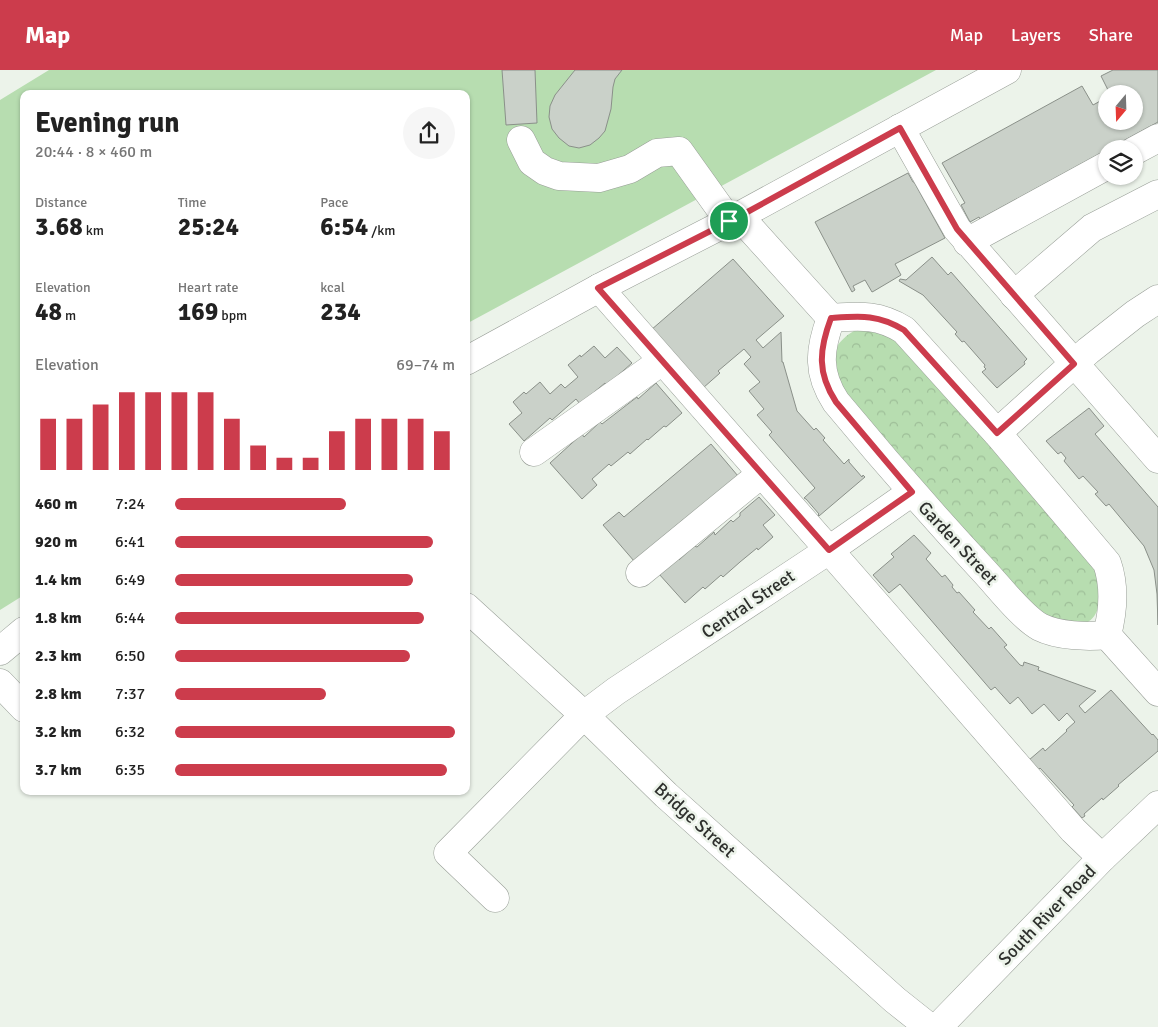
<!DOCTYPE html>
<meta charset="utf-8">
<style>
body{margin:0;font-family:Signika,sans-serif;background:#f6f6f6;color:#222;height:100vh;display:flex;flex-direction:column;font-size:19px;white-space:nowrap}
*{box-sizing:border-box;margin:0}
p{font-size:16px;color:#767676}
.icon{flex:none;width:28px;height:28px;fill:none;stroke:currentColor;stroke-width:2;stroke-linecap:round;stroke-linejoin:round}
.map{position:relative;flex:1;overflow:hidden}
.details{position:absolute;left:20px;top:20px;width:450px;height:705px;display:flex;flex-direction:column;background:#fff;border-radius:10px;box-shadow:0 1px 4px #0004}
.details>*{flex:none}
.needle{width:32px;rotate:199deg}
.buttons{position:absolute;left:1098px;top:15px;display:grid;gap:10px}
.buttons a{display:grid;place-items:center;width:45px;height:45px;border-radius:50%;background:#fff;box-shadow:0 1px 4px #0004;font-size:25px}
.pin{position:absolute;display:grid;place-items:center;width:42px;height:42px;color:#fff;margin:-21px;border:2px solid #fff;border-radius:50%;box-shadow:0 1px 5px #0007}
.round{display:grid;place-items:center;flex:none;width:52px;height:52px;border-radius:26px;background:#f6f6f6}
.headline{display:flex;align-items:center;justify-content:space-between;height:85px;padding:0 15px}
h1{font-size:28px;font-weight:700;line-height:38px}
.figures{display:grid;grid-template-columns:repeat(3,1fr);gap:8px;height:85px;padding:5px 15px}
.figures div{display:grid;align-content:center}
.figures b{font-size:25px;font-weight:700}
.figures small{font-size:14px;font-weight:400}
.figures p{font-size:14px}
.chart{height:140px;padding:10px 15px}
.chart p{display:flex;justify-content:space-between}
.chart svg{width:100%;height:90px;margin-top:5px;stroke:#cc3c4c;stroke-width:6}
ul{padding:0 15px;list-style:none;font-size:16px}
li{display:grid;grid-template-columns:80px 60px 1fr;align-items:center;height:38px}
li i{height:12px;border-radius:6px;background:#cc3c4c}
header{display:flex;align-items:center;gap:30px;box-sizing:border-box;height:70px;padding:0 25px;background:#cc3c4c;color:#fff}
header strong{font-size:24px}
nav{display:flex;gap:28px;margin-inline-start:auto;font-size:18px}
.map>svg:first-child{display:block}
.green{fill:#b7ddb0}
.park{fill:url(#park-crowns)}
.building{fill:#cad1c9;stroke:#8a9089}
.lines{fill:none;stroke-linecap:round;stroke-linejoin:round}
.minor-casing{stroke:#989e97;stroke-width:29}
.major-casing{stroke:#989e97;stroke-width:29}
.minor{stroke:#fff;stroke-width:28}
.major{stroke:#fff;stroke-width:28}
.route-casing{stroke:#fff;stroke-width:10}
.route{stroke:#cc3c4c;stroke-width:6}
.labels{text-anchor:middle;stroke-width:5;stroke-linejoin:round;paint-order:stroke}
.street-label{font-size:18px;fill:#2e302d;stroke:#ecf3ea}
</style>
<header>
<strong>Map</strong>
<nav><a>Map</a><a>Layers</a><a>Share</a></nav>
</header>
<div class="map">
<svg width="1158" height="957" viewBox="0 0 1158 957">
<defs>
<pattern id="park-crowns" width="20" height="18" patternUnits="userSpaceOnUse" patternTransform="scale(1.25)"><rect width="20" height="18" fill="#b7ddb0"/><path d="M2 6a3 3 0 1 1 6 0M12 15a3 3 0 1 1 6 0" fill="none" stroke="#9ebe98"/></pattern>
</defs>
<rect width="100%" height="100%" fill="#ecf3ea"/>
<polygon class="green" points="49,0 936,0 466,254 466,24 24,24 24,525 0,540 0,30"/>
<path class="park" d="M860,258L890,260L1100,494C1100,512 1106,552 1080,554C1069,554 1056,553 1045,553L845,329C842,320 832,298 833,290C833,275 848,263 860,258Z"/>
<g class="building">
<polygon points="502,0 535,0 537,53 506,55"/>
<polygon points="575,0 622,0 615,9 613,17 611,39 605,61 599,68 590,75 579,78 569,76 559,68 552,59 549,47 550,36 555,25"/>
<polygon points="1113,0 1158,0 1158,52 980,149 979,147 970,152 961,135 965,133 942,93 1082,16 1093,35 1106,28 1106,51 1134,51 1134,24 1110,24 1101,6"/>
<polygon points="908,103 913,112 914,112 945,168 895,194 901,205 874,221 872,222 865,210 853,216 855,220 852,222 815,152"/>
<polygon points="932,187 948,205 951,202 1027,289 1024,292 1025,294 997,318 982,302 986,299 984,297 985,295 964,271 962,272 955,264 957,262 923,225 899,211 900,209 906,210"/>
<polygon points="733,189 784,246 756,270 763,278 781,262 782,292 783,292 797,341 814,360 816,358 825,368 823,370 844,394 849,389 849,392 862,407 863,405 865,407 819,446 818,445 819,444 806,429 804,428 815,418 769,365 772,362 757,345 764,339 749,321 760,312 744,294 751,287 744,279 718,301 720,303 703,318 651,260"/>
<polygon points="594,276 605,288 617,277 632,293 607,315 605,313 580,334 576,329 552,350 550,348 524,371 509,354 522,343 513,332 524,322 526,324 540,312 550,324 561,314 565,318 578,307 568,295 580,285 581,287"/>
<polygon points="656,313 682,343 666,357 664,356 648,370 647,369 630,384 628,382 611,396 609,394 592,409 597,415 582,429 550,393 582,364 584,367 600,352 602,354 637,327 638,329"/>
<polygon points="1089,338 1104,356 1095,364 1158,437 1158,555 1157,524 1154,500 1144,476 1109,434 1106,436 1095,424 1098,422 1083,406 1079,409 1064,391 1066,388 1061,382 1058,384 1046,371"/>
<polygon points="711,374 738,406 686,450 684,449 634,491 603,455 619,442 624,447"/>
<polygon points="759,427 775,445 763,455 773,467 758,480 757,478 740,492 723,507 721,505 705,519 703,517 685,533 659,504 677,488 679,490 694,476 697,477 714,462 715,465 731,450 733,452 740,446 740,443"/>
<polygon points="914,465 931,483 926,489 942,507 945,505 953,515 952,517 957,523 959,522 975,540 973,542 989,559 991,557 1007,575 1004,577 1020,595 1023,596 1024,592 1039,597 1038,600 1096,621 1079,636 1085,643 1111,620 1152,665 1153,664 1158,670 1158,681 1118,715 1119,716 1103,730 1102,728 1084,744 1085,746 1082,748 1072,737 1074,735 1040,698 1038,700 1029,690 1043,678 1045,681 1067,661 1066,660 1075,652 1067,643 1059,651 1044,634 1032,644 1018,627 1010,634 995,617 991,620 900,514 889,523 873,505 894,487 891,484"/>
</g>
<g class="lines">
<defs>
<g id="minor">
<polyline points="900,58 957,159 1158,389"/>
<polyline points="521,70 532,92 545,101 559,106 599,108 630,99 657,83 679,81 729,151"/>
<polyline points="1134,81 1158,68"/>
<polyline points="739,146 831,248"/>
<polyline points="967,172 1106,96"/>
<polyline points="599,218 829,480 1073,760 1102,788"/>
<polyline points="1014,225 1092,158 1158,124"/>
<path d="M831,248C819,280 817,303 836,332C884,390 933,446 984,501C999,517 1022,547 1040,557C1058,566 1087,567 1107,565"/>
<path d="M831,248C860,246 878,244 904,260L997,363L1107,493C1115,516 1113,542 1107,565"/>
<polyline points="466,291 599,218 739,146 1007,0"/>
<polyline points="997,363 1088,281 1135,244 1158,229"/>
<polyline points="534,382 662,291"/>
<polyline points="640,503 761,404"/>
<polyline points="466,537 584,645 666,725 895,930 929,957"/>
<polyline points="1107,565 1158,622"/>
<polyline points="0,581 24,561"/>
<polyline points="0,613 24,638"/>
<polyline points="495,828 448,783 584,645 616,621 829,480 912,422"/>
</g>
<polyline id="major" points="938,957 1102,788 1158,735"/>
</defs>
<use href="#minor" class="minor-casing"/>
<use href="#major" class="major-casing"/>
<use href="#minor" class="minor"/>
<use href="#major" class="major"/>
</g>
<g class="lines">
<defs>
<path id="route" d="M900,58L957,159L1074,294L997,363L904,260C878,244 860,246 831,248C819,280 817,303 836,332L912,422L829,480L598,218L740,146Z"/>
</defs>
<use href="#route" class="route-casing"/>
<use href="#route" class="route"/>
</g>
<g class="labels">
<g class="street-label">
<text transform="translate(958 473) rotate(47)" y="6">Garden Street</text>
<text transform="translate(748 534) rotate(-34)" y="6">Central Street</text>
<text transform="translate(695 750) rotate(42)" y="6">Bridge Street</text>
<text transform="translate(1047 845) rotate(-46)" y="6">South River Road</text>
</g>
</g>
</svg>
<div class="buttons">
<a><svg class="needle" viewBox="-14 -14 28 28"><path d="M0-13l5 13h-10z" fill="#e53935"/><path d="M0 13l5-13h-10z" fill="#767676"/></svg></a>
<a><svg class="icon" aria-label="layers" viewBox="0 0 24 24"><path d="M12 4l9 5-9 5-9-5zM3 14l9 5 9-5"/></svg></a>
</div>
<div class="pin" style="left:729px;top:151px;background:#1e9e55"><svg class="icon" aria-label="arrive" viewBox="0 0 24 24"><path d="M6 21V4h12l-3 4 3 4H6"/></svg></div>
<section class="details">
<div class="headline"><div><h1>Evening run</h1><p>20:44 · 8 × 460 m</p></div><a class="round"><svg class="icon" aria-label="share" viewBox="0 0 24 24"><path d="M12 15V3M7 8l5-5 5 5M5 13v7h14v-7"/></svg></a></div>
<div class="figures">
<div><p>Distance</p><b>3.68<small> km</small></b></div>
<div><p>Time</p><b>25:24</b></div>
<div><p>Pace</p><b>6:54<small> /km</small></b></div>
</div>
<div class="figures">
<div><p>Elevation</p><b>48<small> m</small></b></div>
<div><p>Heart rate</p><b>169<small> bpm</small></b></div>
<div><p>kcal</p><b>234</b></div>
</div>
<div class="chart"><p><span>Elevation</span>69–74 m</p>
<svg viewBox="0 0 160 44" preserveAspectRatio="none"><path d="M5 44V19M15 44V19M25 44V12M35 44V6M45 44V6M55 44V6M65 44V6M75 44V19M85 44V32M95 44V38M105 44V38M115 44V25M125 44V19M135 44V19M145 44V19M155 44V25"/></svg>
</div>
<ul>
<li><b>460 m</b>7:24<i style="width:61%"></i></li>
<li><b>920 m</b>6:41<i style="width:92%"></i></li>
<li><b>1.4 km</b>6:49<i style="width:85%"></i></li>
<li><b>1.8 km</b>6:44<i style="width:89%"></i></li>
<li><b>2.3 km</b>6:50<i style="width:84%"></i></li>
<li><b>2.8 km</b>7:37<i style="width:54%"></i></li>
<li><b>3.2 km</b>6:32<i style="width:100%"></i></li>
<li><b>3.7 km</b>6:35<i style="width:97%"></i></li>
</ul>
</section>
</div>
